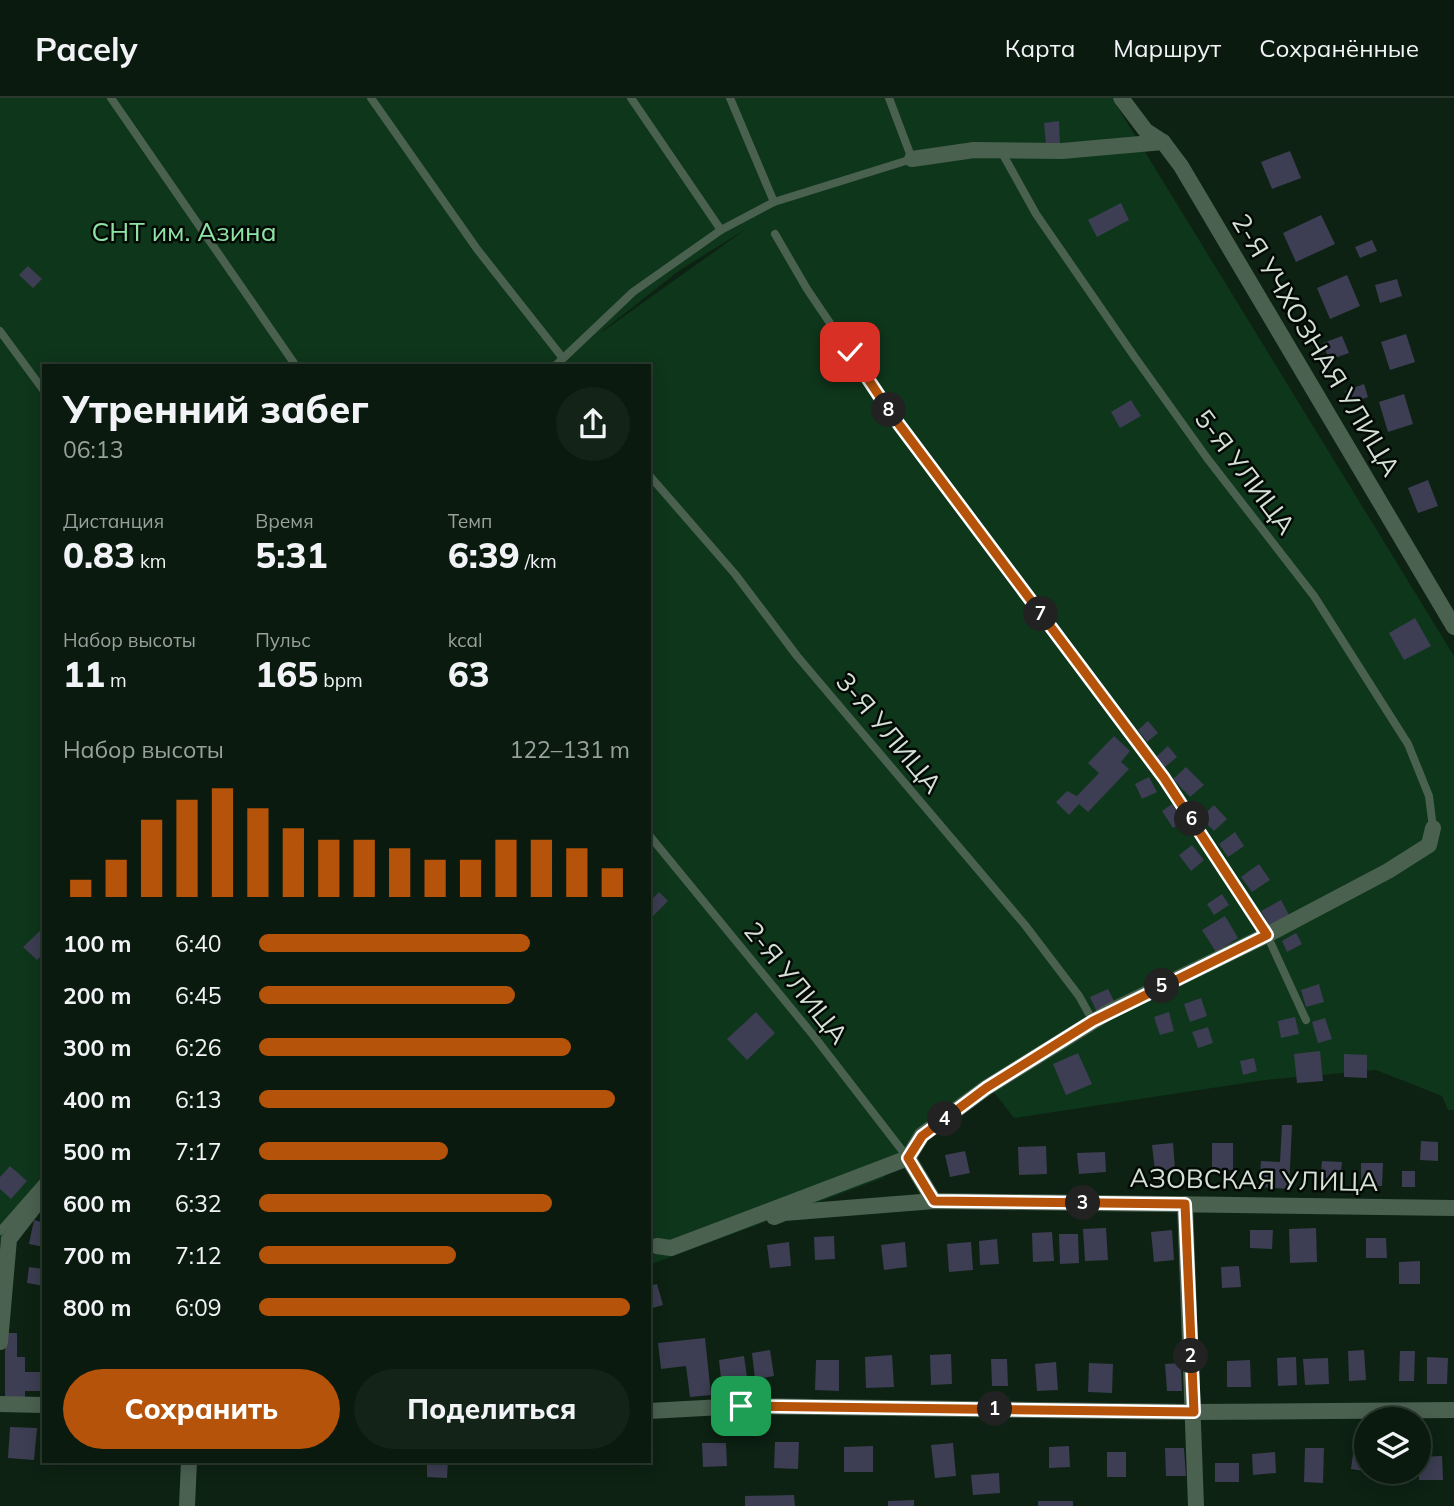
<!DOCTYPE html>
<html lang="ru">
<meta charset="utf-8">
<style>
body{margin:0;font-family:Mulish,sans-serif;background:#132317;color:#f1f3f6;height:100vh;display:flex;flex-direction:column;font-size:26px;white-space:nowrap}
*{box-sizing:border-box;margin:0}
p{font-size:23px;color:#99a19e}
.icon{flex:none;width:38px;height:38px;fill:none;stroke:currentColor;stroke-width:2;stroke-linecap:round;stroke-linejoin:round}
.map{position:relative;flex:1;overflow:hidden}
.panel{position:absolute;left:42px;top:266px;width:609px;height:1099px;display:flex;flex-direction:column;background:#0a1a0e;border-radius:0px;box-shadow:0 4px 18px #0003,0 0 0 2px #2a382e}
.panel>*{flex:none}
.fabs{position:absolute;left:1354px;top:1309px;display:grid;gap:14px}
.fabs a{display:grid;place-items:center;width:77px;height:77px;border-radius:50%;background:#0a1a0e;box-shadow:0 4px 18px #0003,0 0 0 2px #2a382e;font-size:35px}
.pin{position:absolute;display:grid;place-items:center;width:60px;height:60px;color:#fff;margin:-30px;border-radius:14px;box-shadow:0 4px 10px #0006}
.km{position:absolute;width:35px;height:35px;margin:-18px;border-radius:50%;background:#222;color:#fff;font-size:19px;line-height:35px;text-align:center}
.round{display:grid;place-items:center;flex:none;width:74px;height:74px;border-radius:37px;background:#132317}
.head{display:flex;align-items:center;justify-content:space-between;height:119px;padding:0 21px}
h1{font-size:38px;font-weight:800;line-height:52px}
.figures{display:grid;grid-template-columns:repeat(3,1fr);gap:10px;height:119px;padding:7px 21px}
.figures div{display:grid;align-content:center}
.figures b{font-size:35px;font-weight:800}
.figures small{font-size:19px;font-weight:400}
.figures p{font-size:19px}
.chart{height:196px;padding:14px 21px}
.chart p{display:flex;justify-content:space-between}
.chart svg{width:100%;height:126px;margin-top:7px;stroke:#b45309;stroke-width:6}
.primary-button{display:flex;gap:14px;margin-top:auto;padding:14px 21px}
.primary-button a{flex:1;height:80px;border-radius:42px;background:#b45309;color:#fff;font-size:28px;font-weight:800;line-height:80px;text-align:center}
.primary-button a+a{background:#132317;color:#f1f3f6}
ul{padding:0 21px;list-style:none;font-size:23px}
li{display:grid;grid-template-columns:112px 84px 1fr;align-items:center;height:52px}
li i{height:18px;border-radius:9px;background:#b45309}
header{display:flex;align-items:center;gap:42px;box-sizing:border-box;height:98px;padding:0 35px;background:#0a1a0e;border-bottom:2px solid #2a382e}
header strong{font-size:33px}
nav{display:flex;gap:38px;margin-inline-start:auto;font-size:24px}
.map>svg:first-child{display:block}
.green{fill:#0e361b;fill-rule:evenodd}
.building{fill:#3d3d53}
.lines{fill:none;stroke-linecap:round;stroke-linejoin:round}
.lane{stroke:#4b6150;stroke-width:8}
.street{stroke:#4b6150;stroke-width:16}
.route-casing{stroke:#fff;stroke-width:14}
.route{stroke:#b45309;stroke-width:9}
.labels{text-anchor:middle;stroke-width:5;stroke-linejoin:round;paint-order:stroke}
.park-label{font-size:26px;fill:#8ee3a4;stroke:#030904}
.street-label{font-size:26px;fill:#d5e1d7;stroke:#030904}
</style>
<header>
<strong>Pacely</strong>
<nav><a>Карта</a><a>Маршрут</a><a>Сохранённые</a></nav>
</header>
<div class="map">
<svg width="1454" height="1408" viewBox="0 0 1454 1408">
<rect width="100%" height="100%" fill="#0d2213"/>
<path class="green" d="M0,0H1112L1454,558V1012H1448L1442,998L1376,972L1265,982L1014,1020L993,993L937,1027L883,1080L649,1167V268H44V1092L0,1144ZM746,131L602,234H601L680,172Z"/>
<g class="building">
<polygon points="1059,23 1060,46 1046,47 1044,25"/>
<polygon points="1290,53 1301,80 1272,91 1261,64"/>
<polygon points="1121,105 1129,122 1097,139 1088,122"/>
<polygon points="1321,117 1335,146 1296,164 1283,135"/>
<polygon points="1372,142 1377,153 1360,160 1355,149"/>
<polygon points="28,168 42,181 33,190 19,177"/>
<polygon points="1347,177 1360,208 1330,221 1317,190"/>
<polygon points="1397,181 1402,198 1380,205 1375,187"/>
<polygon points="1406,236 1415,264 1390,272 1381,244"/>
<polygon points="1342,238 1349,255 1329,262 1323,245"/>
<polygon points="1364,286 1368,299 1349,306 1345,293"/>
<polygon points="1404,296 1413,326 1388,334 1379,304"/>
<polygon points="1131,302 1141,318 1120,330 1111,314"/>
<polygon points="1428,382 1438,408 1418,415 1408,390"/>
<polygon points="1415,520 1431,548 1404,562 1389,535"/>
<polygon points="1148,623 1158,635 1147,644 1138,632"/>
<polygon points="1114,638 1130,653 1121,664 1129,671 1088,714 1079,706 1069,717 1056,704 1067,693 1077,698 1099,675 1088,665"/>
<polygon points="1168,648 1177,659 1165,669 1156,659"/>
<polygon points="1186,669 1204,687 1190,699 1173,681"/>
<polygon points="1149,679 1157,694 1142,701 1135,686"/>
<polygon points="1172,706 1183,723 1173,730 1162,713"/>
<polygon points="1214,707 1227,721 1214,733 1201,720"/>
<polygon points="1235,734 1244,748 1228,759 1219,746"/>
<polygon points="1192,747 1204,762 1191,773 1179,757"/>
<polygon points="1259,766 1270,782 1252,794 1241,779"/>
<polygon points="659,794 668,803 653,818 649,815 649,804"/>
<polygon points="1222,796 1229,807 1214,817 1207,806"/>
<polygon points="1281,802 1289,817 1269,827 1261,813"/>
<polygon points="1225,818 1238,840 1216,854 1202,832"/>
<polygon points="42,831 44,855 37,862 23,849"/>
<polygon points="1296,835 1302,846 1287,854 1282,843"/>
<polygon points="1319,886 1324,904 1306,909 1301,892"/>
<polygon points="1108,891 1115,905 1097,914 1090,899"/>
<polygon points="1201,900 1207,918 1190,924 1184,906"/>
<polygon points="756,914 775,935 747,962 727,941"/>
<polygon points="1169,914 1174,933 1160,937 1154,919"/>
<polygon points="1295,919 1299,936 1281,940 1278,923"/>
<polygon points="1325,920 1332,941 1318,945 1312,924"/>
<polygon points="1208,929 1213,945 1198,950 1192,934"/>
<polygon points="1320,953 1323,983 1297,985 1294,956"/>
<polygon points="1078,955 1092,986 1066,997 1053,966"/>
<polygon points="1344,956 1367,957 1367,980 1344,979"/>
<polygon points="1254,960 1257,973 1243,977 1240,963"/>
<polygon points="1282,1027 1292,1027 1289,1091 1259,1089 1261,1063 1280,1064"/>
<polygon points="1421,1043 1438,1044 1438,1063 1420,1062"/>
<polygon points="1173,1045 1175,1071 1155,1073 1152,1047"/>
<rect x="1212" y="1045" width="21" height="27"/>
<polygon points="1046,1048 1047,1076 1019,1077 1018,1049"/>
<polygon points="965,1053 970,1075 950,1079 945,1057"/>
<polygon points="1105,1054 1106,1074 1079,1076 1077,1055"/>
<polygon points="1322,1063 1342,1064 1340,1086 1320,1085"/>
<polygon points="1361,1065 1383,1065 1382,1088 1361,1087"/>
<polygon points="10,1068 27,1083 11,1101 0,1091 0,1079"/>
<rect x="1402" y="1073" width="13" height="16"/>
<polygon points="34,1122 44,1125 44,1149 29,1146"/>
<polygon points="1106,1130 1108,1162 1085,1163 1083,1131"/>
<polygon points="1316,1130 1317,1164 1290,1165 1289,1131"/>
<polygon points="1172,1132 1174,1162 1154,1164 1151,1134"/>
<polygon points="1250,1132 1273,1132 1272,1151 1250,1150"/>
<polygon points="1052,1134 1054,1163 1033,1164 1032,1135"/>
<polygon points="1059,1136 1078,1136 1079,1165 1060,1166"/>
<polygon points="834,1138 835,1161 815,1162 814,1139"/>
<polygon points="1366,1140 1386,1140 1387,1160 1366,1160"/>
<polygon points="997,1141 999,1166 980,1167 979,1143"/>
<polygon points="789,1144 791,1168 770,1170 767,1147"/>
<polygon points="905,1144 907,1169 884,1172 881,1147"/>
<polygon points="971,1144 973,1172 949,1174 947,1146"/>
<polygon points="1420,1163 1420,1186 1399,1186 1399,1164"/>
<polygon points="1239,1168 1241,1189 1222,1190 1221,1169"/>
<polygon points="29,1169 44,1171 44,1188 27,1185"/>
<polygon points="657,1186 663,1207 649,1211 649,1188"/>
<polygon points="5,1235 17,1235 17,1259 25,1259 25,1274 43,1274 43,1293 25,1293 25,1301 5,1301"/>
<polygon points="705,1240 711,1297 690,1299 686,1268 661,1271 658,1245"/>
<polygon points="770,1252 774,1278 755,1281 752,1255"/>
<polygon points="1364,1252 1366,1282 1349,1283 1348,1253"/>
<polygon points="1400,1253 1415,1253 1414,1283 1399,1283"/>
<polygon points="951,1256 952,1286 931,1287 930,1257"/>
<polygon points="892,1257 894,1289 866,1290 865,1259"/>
<polygon points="744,1258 748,1286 722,1289 719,1262"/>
<polygon points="1296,1259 1297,1287 1278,1288 1277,1260"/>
<polygon points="1427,1259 1448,1260 1447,1286 1427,1286"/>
<polygon points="1328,1260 1329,1286 1305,1287 1303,1261"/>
<polygon points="991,1261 1007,1261 1008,1288 992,1288"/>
<polygon points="816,1262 839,1262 839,1293 815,1292"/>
<polygon points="1250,1262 1251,1289 1227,1289 1227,1263"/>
<polygon points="1056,1264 1058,1292 1037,1293 1035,1266"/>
<polygon points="1089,1265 1113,1266 1112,1295 1088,1294"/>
<polygon points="1181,1265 1182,1293 1167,1293 1165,1266"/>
<polygon points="10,1329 37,1330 34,1362 8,1360"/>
<polygon points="775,1344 799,1344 798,1371 774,1370"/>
<polygon points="702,1345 726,1345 727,1368 703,1369"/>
<polygon points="953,1345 956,1378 935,1380 931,1347"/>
<polygon points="873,1348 873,1374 844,1374 844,1349"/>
<polygon points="1069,1348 1070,1369 1049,1370 1049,1349"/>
<polygon points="1165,1350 1184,1350 1186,1378 1166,1378"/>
<polygon points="1305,1350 1324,1350 1323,1385 1304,1384"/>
<rect x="1107" y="1354" width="19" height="25"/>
<polygon points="1275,1354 1276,1375 1253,1377 1252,1356"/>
<polygon points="1353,1356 1366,1358 1364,1373 1351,1371"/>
<polygon points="1442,1358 1443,1382 1419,1382 1419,1359"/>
<polygon points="427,1363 448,1363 447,1380 427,1379"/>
<rect x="1215" y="1365" width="24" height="19"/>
<polygon points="999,1375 1000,1395 973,1397 971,1377"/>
<polygon points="794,1397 795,1408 745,1408 745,1398"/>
<polygon points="914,1402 914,1408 888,1408 888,1403"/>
<rect x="1038" y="1403" width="35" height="5"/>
</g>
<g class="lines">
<g class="lane">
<polyline points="111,0 296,268"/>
<polyline points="371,0 477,151 562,259"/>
<polyline points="631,0 721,132"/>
<polyline points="730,0 774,104"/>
<polyline points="1001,53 1036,116 1134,258 1207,360 1314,498 1408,646 1429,698 1433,730"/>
<polyline points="775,136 807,191 892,317 1164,680 1267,837 1306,922"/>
<polyline points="0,233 44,293"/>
<polyline points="555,268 633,194 721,132 774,104 912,61 889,0"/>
<polyline points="649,377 735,476 797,558 1025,827 1079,898 1093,923"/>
<polyline points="649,737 813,937 908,1060"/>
<polyline points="0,1133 44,1083"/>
</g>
<g class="street">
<polyline points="1121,0 1146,33 1163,44 1181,68 1454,529"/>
<polyline points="912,61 974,52 1062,53 1163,44"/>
<polyline points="908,1060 934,1103"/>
<polyline points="1185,1106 1196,1408"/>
<polyline points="774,1119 784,1115 934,1103 1454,1110"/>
<polyline points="657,1148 671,1150 908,1060 922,1037 986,990 1107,915 1267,837 1388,773 1429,747 1433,730"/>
<polyline points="0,1244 9,1141 44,1096"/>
<polyline points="0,1306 44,1307"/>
<polyline points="649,1313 741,1308 1194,1314 1454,1312"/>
<polyline points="187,1408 189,1363"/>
</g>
</g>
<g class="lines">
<defs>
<polyline id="route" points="741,1308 1194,1314 1185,1106 934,1103 908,1060 922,1038 986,990 1093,923 1267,837 1164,680 892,317 850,254"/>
</defs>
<use href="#route" class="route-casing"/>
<use href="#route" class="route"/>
</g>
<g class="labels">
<g class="park-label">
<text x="184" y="143">СНТ им. Азина</text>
</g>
<g class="street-label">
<text transform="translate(1316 247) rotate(59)" y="9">2-Я УЧХОЗНАЯ УЛИЦА</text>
<text transform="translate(1245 374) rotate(53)" y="9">5-Я УЛИЦА</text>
<text transform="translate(889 635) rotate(50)" y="9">3-Я УЛИЦА</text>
<text transform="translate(796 885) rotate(51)" y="9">2-Я УЛИЦА</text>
<text transform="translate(1254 1082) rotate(1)" y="9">АЗОВСКАЯ УЛИЦА</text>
</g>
</g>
</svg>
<div class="fabs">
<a><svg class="icon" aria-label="layers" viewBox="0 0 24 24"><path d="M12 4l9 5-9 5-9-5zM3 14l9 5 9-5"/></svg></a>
</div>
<div class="pin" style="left:741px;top:1308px;background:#1e9e55"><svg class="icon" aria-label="arrive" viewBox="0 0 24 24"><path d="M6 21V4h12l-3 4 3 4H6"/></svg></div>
<div class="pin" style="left:850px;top:254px;background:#d93025"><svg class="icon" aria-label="check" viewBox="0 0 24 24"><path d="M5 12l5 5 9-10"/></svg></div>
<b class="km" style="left:995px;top:1311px">1</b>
<b class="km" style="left:1191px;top:1258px">2</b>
<b class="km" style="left:1083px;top:1105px">3</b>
<b class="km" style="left:945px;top:1021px">4</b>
<b class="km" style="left:1162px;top:888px">5</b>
<b class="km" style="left:1192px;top:721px">6</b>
<b class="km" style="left:1041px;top:516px">7</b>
<b class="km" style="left:889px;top:312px">8</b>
<section class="panel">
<div class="head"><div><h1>Утренний забег</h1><p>06:13</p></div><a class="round"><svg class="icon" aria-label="share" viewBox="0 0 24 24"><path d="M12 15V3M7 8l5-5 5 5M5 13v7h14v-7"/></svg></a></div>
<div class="figures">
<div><p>Дистанция</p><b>0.83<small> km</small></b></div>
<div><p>Время</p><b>5:31</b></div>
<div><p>Темп</p><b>6:39<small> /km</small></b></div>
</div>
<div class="figures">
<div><p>Набор высоты</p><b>11<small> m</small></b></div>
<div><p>Пульс</p><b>165<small> bpm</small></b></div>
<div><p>kcal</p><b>63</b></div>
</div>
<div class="chart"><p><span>Набор высоты</span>122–131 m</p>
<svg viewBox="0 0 160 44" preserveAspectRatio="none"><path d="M5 44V38M15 44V31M25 44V17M35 44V10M45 44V6M55 44V13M65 44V20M75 44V24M85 44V24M95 44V27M105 44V31M115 44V31M125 44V24M135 44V24M145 44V27M155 44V34"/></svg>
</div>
<ul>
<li><b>100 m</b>6:40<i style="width:73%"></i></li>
<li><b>200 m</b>6:45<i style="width:69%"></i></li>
<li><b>300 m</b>6:26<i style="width:84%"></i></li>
<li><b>400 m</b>6:13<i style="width:96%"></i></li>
<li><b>500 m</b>7:17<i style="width:51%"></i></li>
<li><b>600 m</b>6:32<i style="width:79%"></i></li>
<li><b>700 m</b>7:12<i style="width:53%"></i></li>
<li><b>800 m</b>6:09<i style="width:100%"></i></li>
</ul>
<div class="primary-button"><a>Сохранить</a><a>Поделиться</a></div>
</section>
</div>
